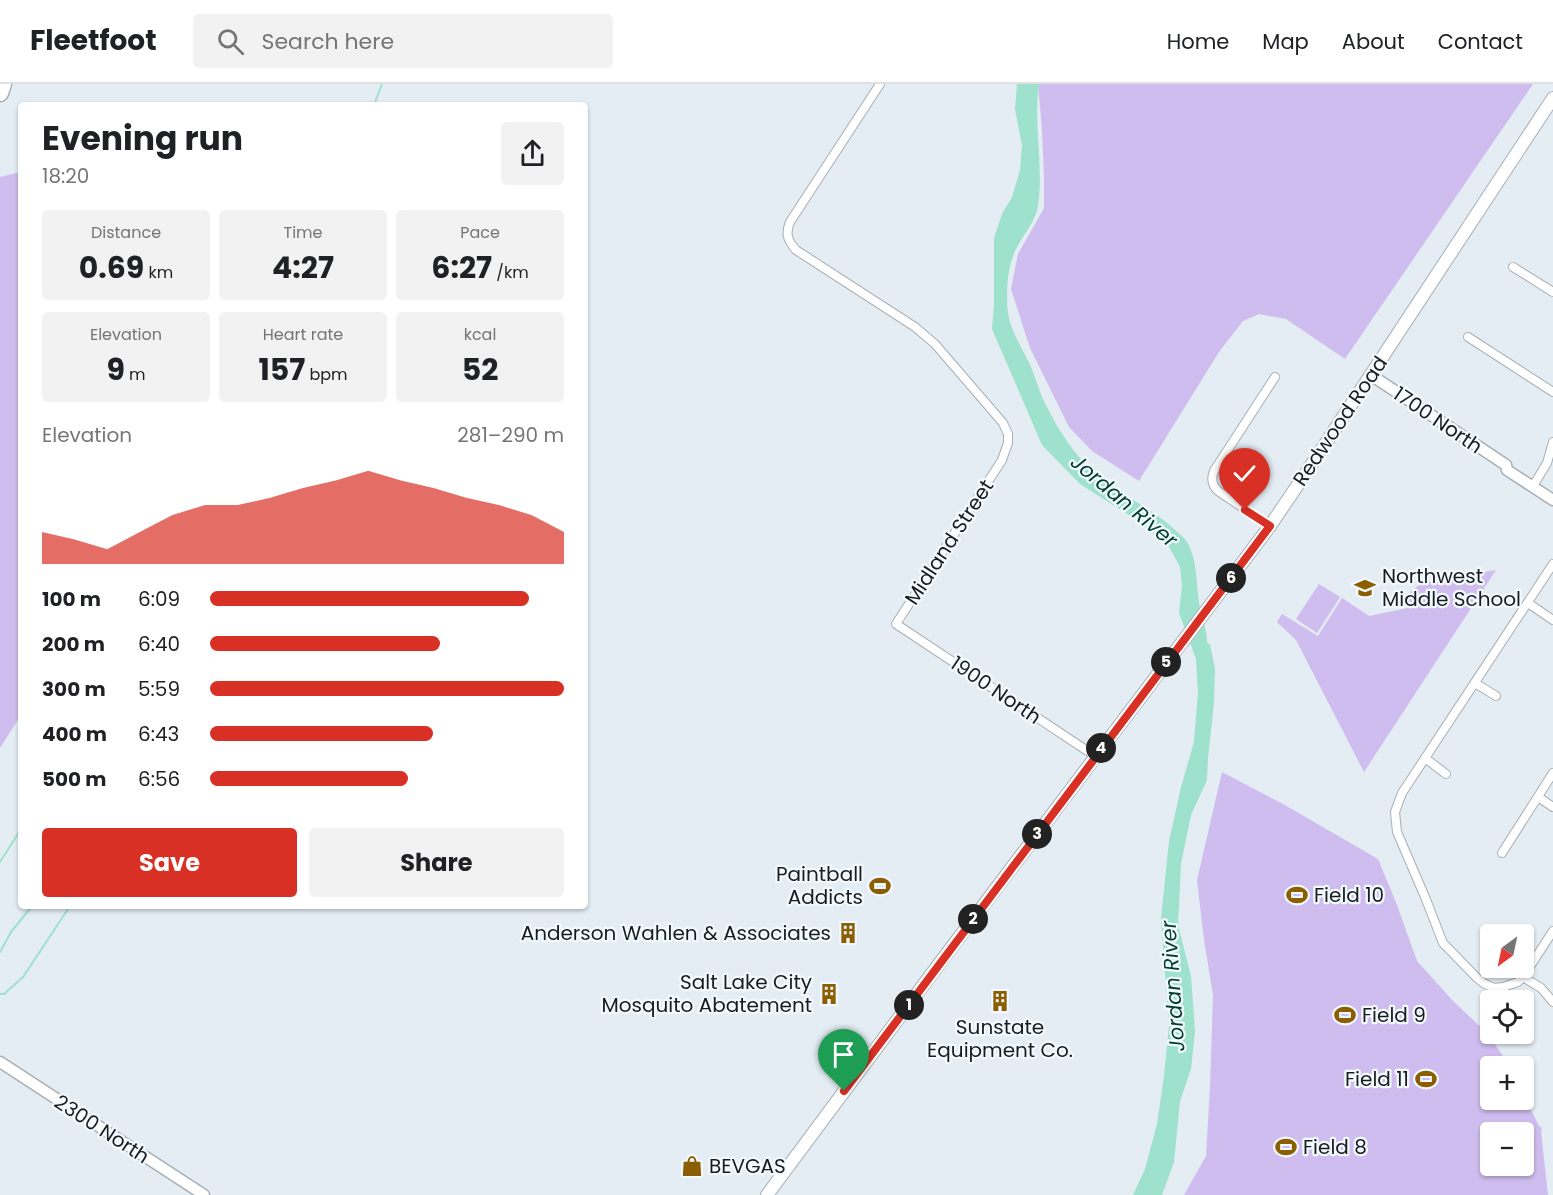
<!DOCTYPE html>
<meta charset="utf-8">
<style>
body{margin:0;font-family:Poppins,sans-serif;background:#f2f2f2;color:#202124;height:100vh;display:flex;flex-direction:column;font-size:22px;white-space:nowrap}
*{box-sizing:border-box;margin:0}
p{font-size:20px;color:#757577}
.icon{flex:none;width:33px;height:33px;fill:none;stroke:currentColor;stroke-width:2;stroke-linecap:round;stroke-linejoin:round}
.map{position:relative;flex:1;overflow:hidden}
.panel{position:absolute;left:18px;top:18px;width:570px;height:807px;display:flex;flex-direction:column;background:#fff;border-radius:6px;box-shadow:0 2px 4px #0004}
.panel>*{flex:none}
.needle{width:39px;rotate:213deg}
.tools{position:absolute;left:1480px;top:840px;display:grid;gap:12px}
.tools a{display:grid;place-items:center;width:54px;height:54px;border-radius:6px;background:#fff;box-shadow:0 2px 4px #0004;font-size:30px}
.pin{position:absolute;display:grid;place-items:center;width:51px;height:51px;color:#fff;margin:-62px -26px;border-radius:50% 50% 50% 0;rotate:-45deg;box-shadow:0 0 6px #0007}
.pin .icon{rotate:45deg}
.km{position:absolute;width:30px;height:30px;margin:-15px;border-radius:50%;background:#222;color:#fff;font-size:16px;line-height:30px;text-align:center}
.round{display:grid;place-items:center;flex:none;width:63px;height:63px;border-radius:6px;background:#f2f2f2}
.headline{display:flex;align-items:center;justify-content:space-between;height:102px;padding:0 24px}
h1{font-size:33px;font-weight:700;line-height:45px}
.figures{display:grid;grid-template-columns:repeat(3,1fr);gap:9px;height:102px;padding:6px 24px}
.figures div{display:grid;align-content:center;border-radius:6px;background:#f2f2f2;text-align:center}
.figures b{font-size:30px;font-weight:700}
.figures small{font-size:16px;font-weight:400}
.figures p{font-size:16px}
.chart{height:168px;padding:12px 24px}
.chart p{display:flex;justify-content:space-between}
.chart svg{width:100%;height:108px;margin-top:6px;fill:#d93025;opacity:.7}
.button{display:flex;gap:12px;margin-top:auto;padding:12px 24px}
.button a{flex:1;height:69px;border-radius:6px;background:#d93025;color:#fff;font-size:24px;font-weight:700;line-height:69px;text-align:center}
.button a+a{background:#f2f2f2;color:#202124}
ul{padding:0 24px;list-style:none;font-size:20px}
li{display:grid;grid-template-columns:96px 72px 1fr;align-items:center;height:45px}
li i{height:15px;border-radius:8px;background:#d93025}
header{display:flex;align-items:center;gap:36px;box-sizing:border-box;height:84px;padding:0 30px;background:#fff;border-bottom:2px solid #e0e0e0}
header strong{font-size:28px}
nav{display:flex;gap:33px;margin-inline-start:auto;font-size:21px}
.search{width:420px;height:54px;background:#f2f2f2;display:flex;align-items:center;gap:15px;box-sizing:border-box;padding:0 21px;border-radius:6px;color:#757577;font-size:22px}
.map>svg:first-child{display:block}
.green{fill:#cfbdef;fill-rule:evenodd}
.water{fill:#9ee1cc}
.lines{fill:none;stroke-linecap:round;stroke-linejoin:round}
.stream{stroke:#9ee1cc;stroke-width:2}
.minor-casing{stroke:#a7afb5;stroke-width:10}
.tertiary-casing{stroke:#a7afb5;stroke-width:13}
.secondary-casing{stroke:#a7afb5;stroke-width:14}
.motorway-casing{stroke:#a7afb5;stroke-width:19}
.minor{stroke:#fff;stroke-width:8}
.tertiary{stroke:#fff;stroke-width:10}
.secondary{stroke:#fff;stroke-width:12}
.motorway{stroke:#fff;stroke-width:16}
.route-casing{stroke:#fff;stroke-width:12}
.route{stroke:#d93025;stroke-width:8}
.labels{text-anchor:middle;stroke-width:4.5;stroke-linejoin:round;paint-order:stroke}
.street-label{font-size:20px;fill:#191c1e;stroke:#f3faff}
.poi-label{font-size:20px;fill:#191c1e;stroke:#f3faff;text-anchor:start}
.water-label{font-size:21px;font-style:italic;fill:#023f31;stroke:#f3faff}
</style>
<header>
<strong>Fleetfoot</strong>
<div class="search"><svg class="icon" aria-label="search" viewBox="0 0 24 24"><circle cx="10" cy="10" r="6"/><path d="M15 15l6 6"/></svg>Search here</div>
<nav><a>Home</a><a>Map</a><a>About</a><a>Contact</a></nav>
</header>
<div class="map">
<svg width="1553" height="1111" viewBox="0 0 1553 1111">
<rect width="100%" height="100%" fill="#e4edf3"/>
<g class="green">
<polygon points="1038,0 1533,0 1345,275 1286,235 1259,230 1243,237 1219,268 1139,397 1092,367 1069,343 1030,264 1011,205 1018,170 1044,124 1044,95 1042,46"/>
<polygon points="20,88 18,145 21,168 21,631 0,664 0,93"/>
<polygon points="1496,486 1364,688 1296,556 1277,538 1282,530 1318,552 1342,514 1369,532 1408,524 1406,511 1422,499"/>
<polygon points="1319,500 1340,513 1317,549 1296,535"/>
<path d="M1222,688L1283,720L1378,775L1397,821L1417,877L1454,918L1487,949L1510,982H1491V1016H1524V1012L1539,1042L1542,1044L1541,1047L1548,1111H1184L1206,1072L1210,1003L1213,911L1204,856L1197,796ZM1491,1048H1524V1082H1491Z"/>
</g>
<path class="water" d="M1017,0H1039C1033,40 1044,82 1038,122C1035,141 1017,157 1012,175C1007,189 1006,214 1008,229C1011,248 1023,266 1031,283C1035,293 1038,303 1042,313C1054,338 1069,365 1090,384C1114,408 1149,422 1174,445C1178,449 1184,453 1187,458C1198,477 1196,502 1200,524C1202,534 1208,550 1207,559L1210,560L1215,585L1214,619L1208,674L1207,696L1191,731L1181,780L1178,841L1191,892L1195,947L1191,985L1180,1017L1174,1078L1162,1111H1133L1145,1085L1157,1040L1164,992L1169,941L1161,834L1169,757L1181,703L1194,658L1198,608L1196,575L1179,529L1182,501L1180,483L1168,461L1140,438L1080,400L1042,361L992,245L994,220V154L1002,130L1012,113L1020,86L1022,61L1015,25Z"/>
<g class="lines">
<g class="stream">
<polyline points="374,21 382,0"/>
<polyline points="0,778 21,745"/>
<polyline points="0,868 11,848 32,822"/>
<polyline points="0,910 4,910 23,893 70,822"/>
</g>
<defs>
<g id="minor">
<path d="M880,0L790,138C785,150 788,157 796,166L915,243L935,260L1003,339L1008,350V359L1002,376L896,540L1095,672"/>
<polyline points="1513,183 1553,208"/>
<polyline points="1468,253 1553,308"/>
<polyline points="1533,402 1547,379 1553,358"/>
<path d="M1270,442L1218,407C1212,401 1211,394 1214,387L1275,293"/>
<polyline points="1553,480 1402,709 1395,728 1397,748 1425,813 1443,859 1477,894 1485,900 1494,904 1503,903 1518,898 1523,893 1553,847"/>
<polyline points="1528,519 1553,536"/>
<polyline points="1475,599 1496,612"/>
<polyline points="1425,674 1446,690"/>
<polyline points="1538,713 1553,723"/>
<polyline points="1502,769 1553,689"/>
<polyline points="1523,893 1541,904 1553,918"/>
</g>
<g id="tertiary">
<polyline points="1371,291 1506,381 1507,386 1553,416"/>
<polyline points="0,978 204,1111"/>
</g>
<polyline id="secondary" points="767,1111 942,876 1270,442 1320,368 1553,14"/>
<polyline id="motorway" points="0,9 3,0"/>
</defs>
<use href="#minor" class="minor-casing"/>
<use href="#tertiary" class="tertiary-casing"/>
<use href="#secondary" class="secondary-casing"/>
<use href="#motorway" class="motorway-casing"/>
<use href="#minor" class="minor"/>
<use href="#tertiary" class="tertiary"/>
<use href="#secondary" class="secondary"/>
<use href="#motorway" class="motorway"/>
</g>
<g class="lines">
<defs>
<polyline id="route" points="844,1007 1270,442 1245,426"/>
</defs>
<use href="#route" class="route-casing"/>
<use href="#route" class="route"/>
</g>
<defs>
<symbol id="school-bare" viewBox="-9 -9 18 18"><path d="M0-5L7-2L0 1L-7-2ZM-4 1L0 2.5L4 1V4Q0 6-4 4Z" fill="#8b5e02" stroke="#f3faff" stroke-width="2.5" paint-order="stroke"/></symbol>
<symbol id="stadium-bare" viewBox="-9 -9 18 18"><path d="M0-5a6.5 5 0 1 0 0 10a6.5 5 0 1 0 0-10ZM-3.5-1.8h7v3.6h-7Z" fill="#8b5e02" stroke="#f3faff" stroke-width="2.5" paint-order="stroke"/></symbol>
<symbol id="building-bare" viewBox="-9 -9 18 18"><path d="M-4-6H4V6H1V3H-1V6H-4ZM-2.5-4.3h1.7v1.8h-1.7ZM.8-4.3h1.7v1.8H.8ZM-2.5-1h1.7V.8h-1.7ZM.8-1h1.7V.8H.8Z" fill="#8b5e02" stroke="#f3faff" stroke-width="2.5" paint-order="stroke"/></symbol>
<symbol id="shop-bare" viewBox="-9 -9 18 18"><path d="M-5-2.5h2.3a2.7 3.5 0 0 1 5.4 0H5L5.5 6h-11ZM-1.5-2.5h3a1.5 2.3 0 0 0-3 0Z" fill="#8b5e02" stroke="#f3faff" stroke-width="2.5" paint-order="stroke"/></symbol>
</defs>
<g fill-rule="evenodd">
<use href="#school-bare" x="1350" y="489" width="30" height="30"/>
<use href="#stadium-bare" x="865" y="787" width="30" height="30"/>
<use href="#stadium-bare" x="1282" y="796" width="30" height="30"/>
<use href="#building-bare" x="833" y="834" width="30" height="30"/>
<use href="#building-bare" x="814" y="895" width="30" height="30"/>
<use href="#building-bare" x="985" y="902" width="30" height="30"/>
<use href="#stadium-bare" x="1330" y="916" width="30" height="30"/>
<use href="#stadium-bare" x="1411" y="980" width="30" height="30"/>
<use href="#stadium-bare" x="1271" y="1048" width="30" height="30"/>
<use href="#shop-bare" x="677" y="1067" width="30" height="30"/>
</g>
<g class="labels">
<g class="street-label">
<text transform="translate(1438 336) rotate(34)" y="7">1700 North</text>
<text transform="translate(1340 337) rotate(-56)" y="7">Redwood Road</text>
<text transform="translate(949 458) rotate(-57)" y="7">Midland Street</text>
<text transform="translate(996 606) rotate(34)" y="7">1900 North</text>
<text transform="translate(102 1045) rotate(33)" y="7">2300 North</text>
</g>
<g class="poi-label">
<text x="1382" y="499">Northwest<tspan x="1382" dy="23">Middle School</tspan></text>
<text x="863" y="797" text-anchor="end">Paintball<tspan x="863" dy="23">Addicts</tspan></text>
<text x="1314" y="818">Field 10</text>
<text x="831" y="856" text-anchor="end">Anderson Wahlen &amp; Associates</text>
<text x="812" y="905" text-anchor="end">Salt Lake City<tspan x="812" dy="23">Mosquito Abatement</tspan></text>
<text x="1362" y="938">Field 9</text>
<text x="1000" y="950" text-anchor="middle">Sunstate<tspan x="1000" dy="23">Equipment Co.</tspan></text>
<text x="1409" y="1002" text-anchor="end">Field 11</text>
<text x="1303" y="1070">Field 8</text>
<text x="709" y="1089">BEVGAS</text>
</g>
<g class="water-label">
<text transform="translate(1124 417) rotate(40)" y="7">Jordan River</text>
<text transform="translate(1173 902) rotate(-94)" y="7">Jordan River</text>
</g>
</g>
</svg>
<div class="tools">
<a><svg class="needle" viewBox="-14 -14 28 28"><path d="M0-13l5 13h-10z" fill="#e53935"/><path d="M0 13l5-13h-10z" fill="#757577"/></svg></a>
<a><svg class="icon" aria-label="locate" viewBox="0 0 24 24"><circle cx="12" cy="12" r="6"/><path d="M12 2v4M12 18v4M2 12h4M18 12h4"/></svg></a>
<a>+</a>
<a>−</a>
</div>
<div class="pin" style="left:844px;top:1007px;background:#1e9e55"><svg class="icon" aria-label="arrive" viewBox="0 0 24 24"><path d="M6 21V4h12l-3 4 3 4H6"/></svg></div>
<div class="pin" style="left:1245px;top:426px;background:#d93025"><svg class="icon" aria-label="check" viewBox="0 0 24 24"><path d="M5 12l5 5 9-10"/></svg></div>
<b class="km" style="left:909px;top:921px">1</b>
<b class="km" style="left:973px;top:835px">2</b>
<b class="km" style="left:1037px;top:750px">3</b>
<b class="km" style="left:1101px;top:664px">4</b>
<b class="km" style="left:1166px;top:578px">5</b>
<b class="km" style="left:1231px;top:494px">6</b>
<section class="panel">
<div class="headline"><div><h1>Evening run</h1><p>18:20</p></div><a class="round"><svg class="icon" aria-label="share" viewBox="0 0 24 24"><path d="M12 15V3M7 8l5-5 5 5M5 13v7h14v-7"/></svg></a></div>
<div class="figures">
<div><p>Distance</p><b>0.69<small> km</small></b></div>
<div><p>Time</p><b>4:27</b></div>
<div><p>Pace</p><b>6:27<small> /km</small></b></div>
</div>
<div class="figures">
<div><p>Elevation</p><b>9<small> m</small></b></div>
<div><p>Heart rate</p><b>157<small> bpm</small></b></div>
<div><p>kcal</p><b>52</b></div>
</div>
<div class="chart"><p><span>Elevation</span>281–290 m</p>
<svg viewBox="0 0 160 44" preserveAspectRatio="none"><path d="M0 44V31L10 34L20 38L30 31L40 24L50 20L60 20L70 17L80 13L90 10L100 6L110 10L120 13L130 17L140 20L150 24L160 31V44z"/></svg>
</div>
<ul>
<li><b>100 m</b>6:09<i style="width:90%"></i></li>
<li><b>200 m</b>6:40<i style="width:65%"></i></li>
<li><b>300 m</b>5:59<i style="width:100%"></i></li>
<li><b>400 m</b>6:43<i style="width:63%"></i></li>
<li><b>500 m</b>6:56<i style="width:56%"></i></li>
</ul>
<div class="button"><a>Save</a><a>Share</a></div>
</section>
</div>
